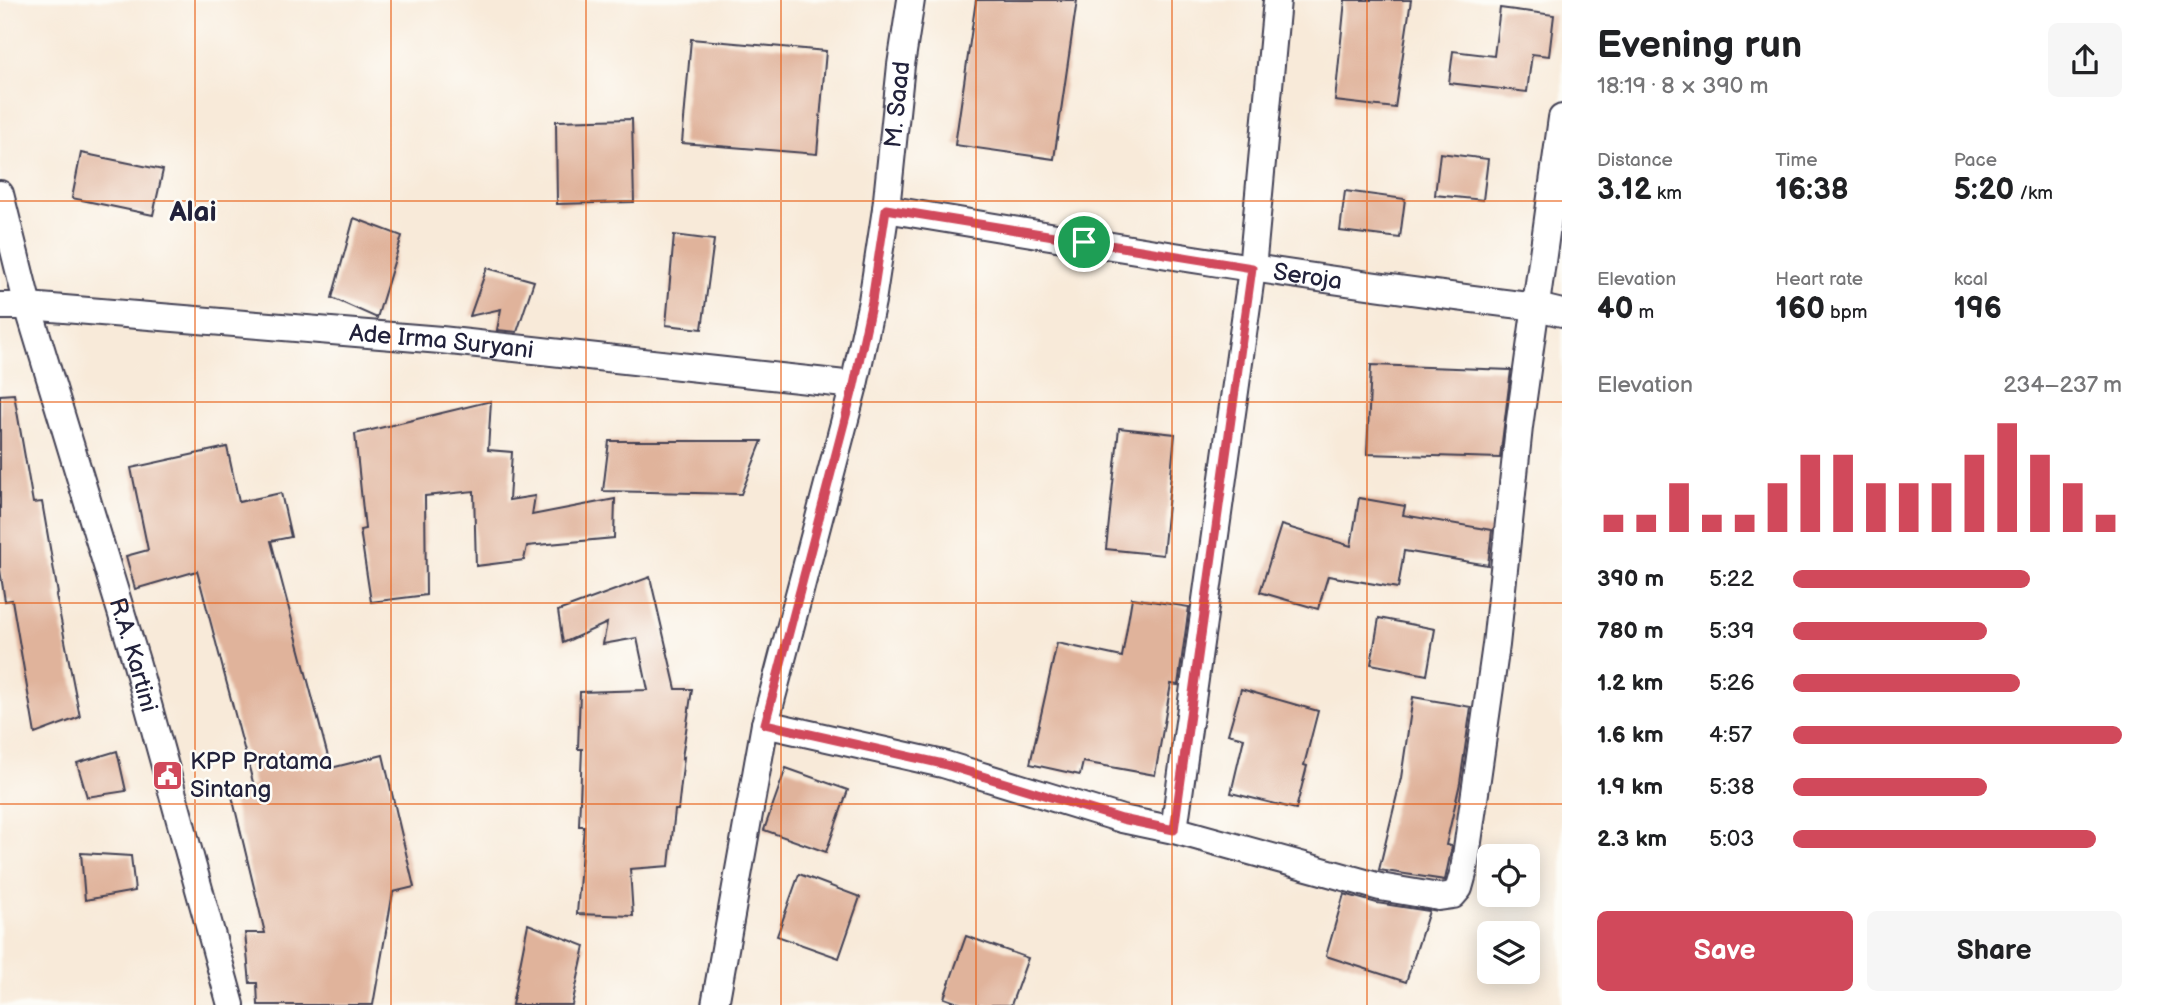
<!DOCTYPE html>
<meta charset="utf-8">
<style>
body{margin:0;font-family:"Balsamiq Sans",sans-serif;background:#f6f6f6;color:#202124;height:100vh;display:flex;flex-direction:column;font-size:26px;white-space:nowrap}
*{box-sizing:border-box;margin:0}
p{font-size:23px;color:#757577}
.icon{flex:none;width:38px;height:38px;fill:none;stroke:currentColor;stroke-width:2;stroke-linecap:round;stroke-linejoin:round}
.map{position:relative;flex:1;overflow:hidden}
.panel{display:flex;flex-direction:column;background:#fff;width:595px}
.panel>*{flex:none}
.buttons{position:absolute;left:1477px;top:844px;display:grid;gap:14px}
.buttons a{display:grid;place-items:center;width:63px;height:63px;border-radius:10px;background:#fff;box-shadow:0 4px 18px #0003;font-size:35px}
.pin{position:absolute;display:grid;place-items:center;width:60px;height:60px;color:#fff;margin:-30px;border:4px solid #fff;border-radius:50%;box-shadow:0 2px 7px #0007}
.round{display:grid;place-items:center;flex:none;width:74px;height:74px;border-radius:10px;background:#f6f6f6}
.summary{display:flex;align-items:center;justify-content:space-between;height:119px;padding:0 35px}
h1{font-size:38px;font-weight:700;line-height:52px}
.figures{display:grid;grid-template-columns:repeat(3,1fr);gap:10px;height:119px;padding:7px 35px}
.figures div{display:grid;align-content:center}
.figures b{font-size:30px;font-weight:700}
.figures small{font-size:19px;font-weight:400}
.figures p{font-size:19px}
.chart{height:196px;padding:14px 35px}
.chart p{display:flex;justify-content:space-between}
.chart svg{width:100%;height:126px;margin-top:7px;stroke:#d1495b;stroke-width:6}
.action{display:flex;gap:14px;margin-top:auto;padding:14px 35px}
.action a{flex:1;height:80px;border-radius:10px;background:#d1495b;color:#fff;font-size:28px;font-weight:700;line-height:80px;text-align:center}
.action a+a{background:#f6f6f6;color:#202124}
ul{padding:0 35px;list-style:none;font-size:23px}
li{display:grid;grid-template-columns:112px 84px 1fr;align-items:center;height:52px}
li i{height:18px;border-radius:9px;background:#d1495b}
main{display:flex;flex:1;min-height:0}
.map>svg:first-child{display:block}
.building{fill:#e0b39b}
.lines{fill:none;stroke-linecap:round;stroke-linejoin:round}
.minor-casing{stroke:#424053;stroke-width:30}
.minor{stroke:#fff;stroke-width:26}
.route-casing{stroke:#fff;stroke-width:14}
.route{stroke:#d1495b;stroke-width:9}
.grid{fill:none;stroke:#e8590c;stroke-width:2;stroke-opacity:0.55}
.labels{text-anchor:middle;stroke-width:5;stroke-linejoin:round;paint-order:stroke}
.street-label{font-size:24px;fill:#22223b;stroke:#fdfcf7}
.poi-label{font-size:24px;fill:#22223b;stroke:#fdfcf7;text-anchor:start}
.quarter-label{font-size:28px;font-weight:bold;fill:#22223b;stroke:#fdfcf7}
</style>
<main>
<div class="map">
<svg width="1562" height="1005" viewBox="0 0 1562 1005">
<rect width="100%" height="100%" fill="#fdfcf7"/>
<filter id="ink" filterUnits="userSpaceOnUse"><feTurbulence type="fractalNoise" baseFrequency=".0143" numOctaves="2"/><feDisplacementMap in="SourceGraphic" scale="14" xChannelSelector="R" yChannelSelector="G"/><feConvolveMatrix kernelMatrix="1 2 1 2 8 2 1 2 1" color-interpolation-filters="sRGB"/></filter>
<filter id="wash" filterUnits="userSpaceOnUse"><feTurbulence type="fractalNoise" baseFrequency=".00686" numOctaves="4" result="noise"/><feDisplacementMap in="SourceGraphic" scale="28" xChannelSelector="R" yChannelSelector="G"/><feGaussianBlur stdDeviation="1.57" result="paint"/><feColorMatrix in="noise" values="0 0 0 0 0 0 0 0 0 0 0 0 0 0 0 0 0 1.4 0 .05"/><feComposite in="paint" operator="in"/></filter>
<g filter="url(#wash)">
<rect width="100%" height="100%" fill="#f8ead9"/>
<g id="blocks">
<g class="building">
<polygon points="976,0 1077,0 1054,159 955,145"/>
<polygon points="1345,0 1411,0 1395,108 1335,101"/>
<polygon points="1500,8 1554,15 1549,56 1532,54 1527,92 1449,83 1453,51 1494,56"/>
<polygon points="691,39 826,51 817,154 682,143"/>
<polygon points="632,119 634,202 557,204 556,121"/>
<polygon points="81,153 163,170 153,215 72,198"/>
<polygon points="1440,153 1488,159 1483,200 1435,195"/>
<polygon points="1345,191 1405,199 1400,238 1340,231"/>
<polygon points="354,218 402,236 377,318 332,298"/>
<polygon points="674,235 714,240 702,329 666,325"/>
<polygon points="487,268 534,281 517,332 497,330 501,309 470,316"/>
<polygon points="1371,365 1511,370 1500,458 1367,454"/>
<polygon points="14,394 33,503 42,502 58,594 56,595 80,717 35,734 12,600 5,601 0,570 0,395"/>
<polygon points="491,401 488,450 512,452 509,500 535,496 532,515 615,499 614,538 527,546 524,560 476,566 474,491 425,496 426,595 371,602 360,530 365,529 355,434"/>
<polygon points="1119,428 1175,434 1163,555 1106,549"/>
<polygon points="609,441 762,441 741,494 603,491"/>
<polygon points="227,447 239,502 281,493 291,537 271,541 331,768 383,755 414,887 393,892 373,1005 258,1005 257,983 250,983 245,933 265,933 231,792 254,786 197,571 135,589 126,556 148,550 131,468"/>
<polygon points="1359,498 1405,506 1403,515 1492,530 1488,565 1404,551 1398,588 1328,576 1318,609 1260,592 1281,525 1351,546"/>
<polygon points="650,577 676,689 692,689 682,758 684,757 678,810 675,810 669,866 630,869 633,916 577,914 584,826 579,826 582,749 578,749 580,692 648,690 637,638 603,644 607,623 563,643 558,611"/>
<polygon points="1132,598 1189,607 1178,685 1171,684 1155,775 1083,762 1080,775 1030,764 1057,643 1122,657"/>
<polygon points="1379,618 1435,629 1427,675 1371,664"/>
<polygon points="1241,689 1318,711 1304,765 1307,766 1296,809 1231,793 1244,738 1228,734"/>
<polygon points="1413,697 1471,707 1460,783 1446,845 1452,846 1445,880 1379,870 1401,778"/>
<polygon points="117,751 126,791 87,797 77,763"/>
<polygon points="786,768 848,790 826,852 764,830"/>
<polygon points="81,853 131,856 135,891 85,900"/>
<polygon points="799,874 860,897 839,958 777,936"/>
<polygon points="1344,894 1377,903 1429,911 1406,982 1326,956"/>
<polygon points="528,924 585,946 572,1005 512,1005"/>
<polygon points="966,936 1028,958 1011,1005 964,1005 944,998"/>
</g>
</g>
</g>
<g filter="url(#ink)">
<use href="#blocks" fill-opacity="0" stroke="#424053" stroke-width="2"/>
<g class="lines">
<defs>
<g id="minor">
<path id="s1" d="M0,194L28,306L136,661L231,1005"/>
<path id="s2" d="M886,209C1103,245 1319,281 1537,307L1562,313"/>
<path id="s3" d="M0,306H28L441,340L854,385"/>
<polyline points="765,724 943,764 1122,819 1174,830 1380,887 1439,897 1453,895 1459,888 1464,870 1496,645 1519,427 1562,118"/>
<polyline points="1174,830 1252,269 1277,0"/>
<path id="s4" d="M715,1005L765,724L854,385L872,301L886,209L901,65L911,0"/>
</g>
</defs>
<use href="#minor" class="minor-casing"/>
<use href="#minor" class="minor"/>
</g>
</g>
<g class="lines" filter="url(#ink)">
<defs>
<polygon id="route" points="886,209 1252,268 1174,830 1122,819 943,764 765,724 854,385 872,301"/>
</defs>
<use href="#route" class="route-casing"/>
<use href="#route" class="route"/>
</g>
<path class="grid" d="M195,0V1005M391,0V1005M586,0V1005M781,0V1005M976,0V1005M1172,0V1005M1367,0V1005M0,201H1562M0,402H1562M0,603H1562M0,804H1562"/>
<defs>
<symbol id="civic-square" viewBox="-11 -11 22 22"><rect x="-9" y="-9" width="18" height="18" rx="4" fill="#d1495b" stroke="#fdfcf7"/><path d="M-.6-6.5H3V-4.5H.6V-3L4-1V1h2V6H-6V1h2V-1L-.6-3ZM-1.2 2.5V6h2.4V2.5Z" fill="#fff"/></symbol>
</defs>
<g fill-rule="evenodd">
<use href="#civic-square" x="150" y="758" width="35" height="35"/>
</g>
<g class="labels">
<g class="street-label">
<text dy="8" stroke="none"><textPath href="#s4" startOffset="920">M. Saad</textPath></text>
<text dy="8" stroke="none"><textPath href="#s2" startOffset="427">Seroja</textPath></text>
<text dy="8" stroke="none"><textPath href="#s3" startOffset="443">Ade Irma Suryani</textPath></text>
<text dy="8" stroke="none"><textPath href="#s1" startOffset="480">R.A. Kartini</textPath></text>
</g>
<g class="poi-label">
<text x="190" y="769">KPP Pratama<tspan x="190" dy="28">Sintang</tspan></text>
</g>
<g class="quarter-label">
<text x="193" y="221">Alai</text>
</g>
</g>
</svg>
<div class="buttons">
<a><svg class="icon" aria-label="locate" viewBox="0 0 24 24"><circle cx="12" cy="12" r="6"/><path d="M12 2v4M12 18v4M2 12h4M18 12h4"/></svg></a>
<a><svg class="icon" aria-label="layers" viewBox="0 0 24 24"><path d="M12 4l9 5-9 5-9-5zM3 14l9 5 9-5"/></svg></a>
</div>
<div class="pin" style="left:1084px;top:242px;background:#1e9e55"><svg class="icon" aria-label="arrive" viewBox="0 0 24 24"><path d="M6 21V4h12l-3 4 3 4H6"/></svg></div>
</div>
<section class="panel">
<div class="summary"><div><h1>Evening run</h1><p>18:19 · 8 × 390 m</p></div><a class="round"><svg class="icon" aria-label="share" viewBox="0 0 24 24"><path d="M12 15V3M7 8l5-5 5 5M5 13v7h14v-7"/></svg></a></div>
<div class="figures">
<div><p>Distance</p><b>3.12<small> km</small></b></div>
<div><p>Time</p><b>16:38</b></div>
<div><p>Pace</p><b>5:20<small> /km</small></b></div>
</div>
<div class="figures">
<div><p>Elevation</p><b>40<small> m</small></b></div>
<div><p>Heart rate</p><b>160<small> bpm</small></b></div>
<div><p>kcal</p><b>196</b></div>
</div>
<div class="chart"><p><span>Elevation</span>234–237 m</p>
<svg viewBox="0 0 160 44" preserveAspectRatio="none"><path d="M5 44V38M15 44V38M25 44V27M35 44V38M45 44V38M55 44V27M65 44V17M75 44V17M85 44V27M95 44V27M105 44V27M115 44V17M125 44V6M135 44V17M145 44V27M155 44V38"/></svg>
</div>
<ul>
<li><b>390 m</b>5:22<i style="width:72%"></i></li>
<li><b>780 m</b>5:39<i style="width:59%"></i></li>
<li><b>1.2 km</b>5:26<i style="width:69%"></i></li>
<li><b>1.6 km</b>4:57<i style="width:100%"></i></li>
<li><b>1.9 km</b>5:38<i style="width:59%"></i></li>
<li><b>2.3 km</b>5:03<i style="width:92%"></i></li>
</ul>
<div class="action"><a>Save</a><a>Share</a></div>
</section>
</main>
